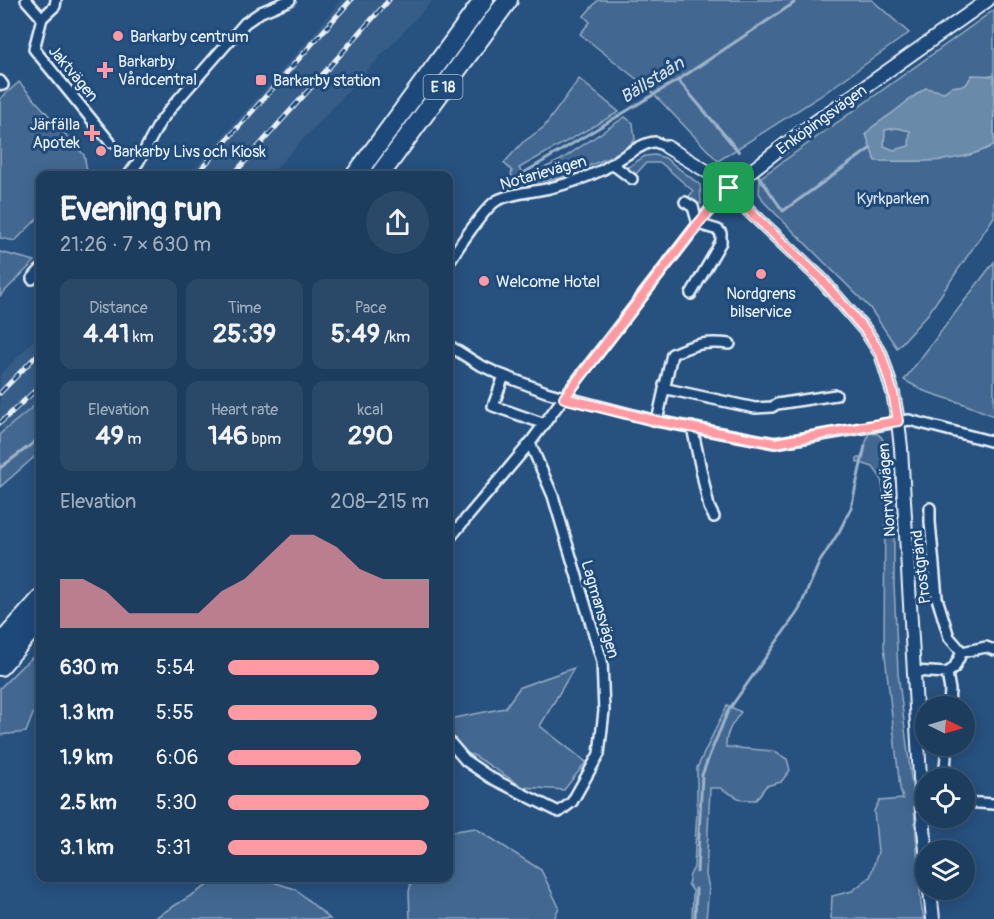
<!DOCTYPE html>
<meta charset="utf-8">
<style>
body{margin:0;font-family:Pangolin,sans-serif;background:#2a4868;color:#f1f3f6;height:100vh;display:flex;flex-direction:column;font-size:22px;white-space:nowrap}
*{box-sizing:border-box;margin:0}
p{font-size:20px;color:#a0aebd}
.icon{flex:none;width:33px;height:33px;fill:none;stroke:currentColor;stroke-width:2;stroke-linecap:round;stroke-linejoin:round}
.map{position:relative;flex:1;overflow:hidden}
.details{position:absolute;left:36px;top:171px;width:417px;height:711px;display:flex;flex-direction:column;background:#1d3d5f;border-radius:12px;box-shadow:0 3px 15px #0003,0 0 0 2px #3b5674}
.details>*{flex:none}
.needle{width:39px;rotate:95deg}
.tools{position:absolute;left:915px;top:696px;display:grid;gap:12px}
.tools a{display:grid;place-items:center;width:60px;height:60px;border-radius:50%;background:#1d3d5f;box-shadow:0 3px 15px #0003,0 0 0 2px #3b5674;font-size:30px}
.pin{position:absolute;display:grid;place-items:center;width:51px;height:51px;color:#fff;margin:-26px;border-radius:12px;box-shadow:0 3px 9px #0006}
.round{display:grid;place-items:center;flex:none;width:63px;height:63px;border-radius:32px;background:#2a4868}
.headline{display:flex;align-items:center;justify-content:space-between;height:102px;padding:0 24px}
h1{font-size:33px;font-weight:700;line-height:45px}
.metrics{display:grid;grid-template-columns:repeat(3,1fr);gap:9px;height:102px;padding:6px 24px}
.metrics div{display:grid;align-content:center;border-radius:12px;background:#2a4868;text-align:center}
.metrics b{font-size:26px;font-weight:700}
.metrics small{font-size:16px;font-weight:400}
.metrics p{font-size:16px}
.chart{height:168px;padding:12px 24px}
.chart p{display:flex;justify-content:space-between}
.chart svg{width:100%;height:108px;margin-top:6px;fill:#ff9aa2;opacity:.7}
ul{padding:0 24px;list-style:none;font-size:20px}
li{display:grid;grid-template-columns:96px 72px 1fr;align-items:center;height:45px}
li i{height:15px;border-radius:8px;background:#ff9aa2}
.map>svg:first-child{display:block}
.built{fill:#355d88}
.green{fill:#436891;stroke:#96acc4;stroke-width:1.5}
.water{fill:#6b8aaa;stroke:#9db3c9;stroke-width:1.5;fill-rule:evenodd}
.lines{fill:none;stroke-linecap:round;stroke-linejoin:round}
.stream{stroke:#9db3c9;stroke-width:3}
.minor-casing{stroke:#e8f1f8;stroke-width:14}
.tertiary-casing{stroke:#e8f1f8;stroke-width:16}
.motorway-casing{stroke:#e8f1f8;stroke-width:22}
.minor{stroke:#1f4a7a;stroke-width:9}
.tertiary{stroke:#1f4a7a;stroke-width:12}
.motorway{stroke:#1f4a7a;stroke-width:18}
.rail-casing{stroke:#e8f1f8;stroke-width:5}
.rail{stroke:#1f4a7a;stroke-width:3;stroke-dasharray:9;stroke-linecap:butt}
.route-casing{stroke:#fff;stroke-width:12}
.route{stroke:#ff9aa2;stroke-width:8}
.poi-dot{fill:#ff9aa2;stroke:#1f4a7a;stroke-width:2}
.labels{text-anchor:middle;stroke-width:6;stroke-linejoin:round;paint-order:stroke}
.shield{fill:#1f4a7a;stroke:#acbfd2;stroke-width:1.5}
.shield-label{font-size:15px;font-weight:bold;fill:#e8f1f8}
.poi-label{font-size:16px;fill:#e8f1f8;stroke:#1f4a7a;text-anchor:start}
.street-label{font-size:16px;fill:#e8f1f8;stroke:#1f4a7a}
.park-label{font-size:16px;fill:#d8e3ee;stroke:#1f4a7a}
.water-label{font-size:18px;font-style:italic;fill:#d5e2ec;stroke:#1f4a7a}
</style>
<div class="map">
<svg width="994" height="919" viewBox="0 0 994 919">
<rect width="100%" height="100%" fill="#27517f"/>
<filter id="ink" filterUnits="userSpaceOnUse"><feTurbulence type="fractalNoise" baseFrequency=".0167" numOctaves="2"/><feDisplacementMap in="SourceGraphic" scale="12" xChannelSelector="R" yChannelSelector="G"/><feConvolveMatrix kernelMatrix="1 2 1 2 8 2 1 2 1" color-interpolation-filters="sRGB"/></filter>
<g filter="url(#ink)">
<g class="built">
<polygon points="341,0 433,0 270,175 189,175 310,38"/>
<polygon points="40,334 40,401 0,434 0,375"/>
</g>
<g class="green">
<polygon points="598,0 872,0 909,33 819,97 718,161 649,89 580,34 590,22 584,16"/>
<polygon points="994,10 994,217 928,314 897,348 870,308 765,203 759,193 760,178"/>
<polygon points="579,79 619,112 519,168 525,177 559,161 625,117 633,123 635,140 627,147 608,158 560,178 525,184 511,175 512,171 504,163 522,143 544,127"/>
<polygon points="19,82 84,155 87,170 81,175 40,176 40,216 15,241 0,238 0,99"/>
<polygon points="655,155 665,158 700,185 701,204 693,203 688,198 693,191 661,163 646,163 636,174 628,172 625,169 645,156"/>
<polygon points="0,252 35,261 0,296"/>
<polygon points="994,262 994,416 964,404 924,391 904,380"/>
<polygon points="40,401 40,452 0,487 0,434"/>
<path d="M869,433C872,434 876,433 879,435C889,441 888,480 889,492H894V584L898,673L913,794L921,904L924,919H831L832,896L852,891L870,877L878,852L874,811L879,801L903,799L900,788L884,646L885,500L881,478L873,467L857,462V458H861Z"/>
<polygon points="40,651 40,696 26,732 0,735 0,688 21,667"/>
<polygon points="574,668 540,726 586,762 564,790 523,787 475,756 449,747 449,719 505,708 520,687"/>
<path d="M727,705L741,712C733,723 725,733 726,747L773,751L787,759L790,770L781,782L766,786L756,800H742L720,788H710L706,875L709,888L706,919H692L693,891L688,884L690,875L694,867L697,809V768Z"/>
<polygon points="475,828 541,870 559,907 554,919 410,919 409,892 412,878 448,878 449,832"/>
<polygon points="219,878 260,878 295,889 330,919 153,919"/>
</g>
<path class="water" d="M972,75L994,76V145C958,165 915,161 875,161L866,134C873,124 876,125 885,118C899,109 911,97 926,88L944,92L951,87L966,85ZM897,128L910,131L909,146L894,150L884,146L885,130Z"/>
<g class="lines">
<g class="stream">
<polyline points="678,80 739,152"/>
<polyline points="522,174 678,80 794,3 793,0"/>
<polyline points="758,175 783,211 871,148"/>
<polyline points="0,468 40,438"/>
<polyline points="697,872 702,775 710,754 728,711 799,610 819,563 839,532 851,508 865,446"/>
<polyline points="695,919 696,889"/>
</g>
<defs>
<g id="minor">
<polyline points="26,0 42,18 55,6 56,0"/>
<polyline points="42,18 34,49 110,142"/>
<polyline points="0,81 3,85"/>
<polyline points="612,164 632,179"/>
<polyline points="128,176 139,161 160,122 175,103 245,23 261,12 290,0"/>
<polyline points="685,202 693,207 698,224"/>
<path d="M448,264C456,250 484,209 496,201C510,193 534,192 550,188C568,184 585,178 602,170C614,164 643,141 655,142C659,143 664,146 667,147"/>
<polyline points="32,279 40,270"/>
<polyline points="691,294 721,242 721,233 718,230 698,224"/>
<polyline points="448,345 478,364 497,373 546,392 564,397 657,421 775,443 909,420 994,442"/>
<polyline points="504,376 493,406 545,424"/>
<polyline points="664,385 667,389 755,408 772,407 777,404 836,395"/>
<path d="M657,421L672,354C694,344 706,341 730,344"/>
<polyline points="692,427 709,507 714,517"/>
<polyline points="930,508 930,522 937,598 949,637 962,652"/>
<polyline points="448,540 530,443 564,397 698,224 729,188"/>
<polyline points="914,671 947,673 950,690 949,706"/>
<polyline points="947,673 954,668 962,652 986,647 994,650"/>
<polyline points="448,740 466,761 491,778 559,812 572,802 599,754 604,711 602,661 553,496 530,443"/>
<polyline points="944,778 947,746"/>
<polyline points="964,802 994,804"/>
</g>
<g id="tertiary">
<polyline points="667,147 713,175 729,188 744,206 821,279 866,331 881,354 893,393 898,421 901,448 921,795 926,850"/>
<polyline points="729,188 804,130 988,0"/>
<polyline points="930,890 933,919"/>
</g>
<g id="motorway">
<polyline points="355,176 484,0"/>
<polyline points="379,176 508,0"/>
<polyline points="0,645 40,600"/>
<polyline points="0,666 40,620"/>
</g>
</defs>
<use href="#minor" class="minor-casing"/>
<use href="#tertiary" class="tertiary-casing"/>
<use href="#motorway" class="motorway-casing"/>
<use href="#minor" class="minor"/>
<use href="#tertiary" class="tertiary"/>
<use href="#motorway" class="motorway"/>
<defs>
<g id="rail">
<polyline points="195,176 351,0"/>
<polyline points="232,176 389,0"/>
<polyline points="0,393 40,352"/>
<polyline points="0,423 40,386"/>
</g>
</defs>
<use href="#rail" class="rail-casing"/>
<use href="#rail" class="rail"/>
</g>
</g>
<g class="lines" filter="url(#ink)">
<defs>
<polygon id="route" points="729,188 744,206 821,279 866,331 881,354 893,393 898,421 775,443 657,421 564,398 698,224"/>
</defs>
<use href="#route" class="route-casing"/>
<use href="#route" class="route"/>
</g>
<g class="poi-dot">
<circle cx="118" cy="36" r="6"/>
<path d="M102 61h6v6h6v6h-6v6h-6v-6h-6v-6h6z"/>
<rect x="255" y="74" width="12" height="12" rx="3"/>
<path d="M89 124h6v6h6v6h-6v6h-6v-6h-6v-6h6z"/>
<circle cx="101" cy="151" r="6"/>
<circle cx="761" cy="274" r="6"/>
<circle cx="484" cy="281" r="6"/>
</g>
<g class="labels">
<rect class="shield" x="423.5" y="75" width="39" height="24" rx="4.5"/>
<g class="shield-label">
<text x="443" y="92">E 18</text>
</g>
<g class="poi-label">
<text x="130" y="42">Barkarby centrum</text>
<text x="118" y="67">Barkarby<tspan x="118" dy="18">Vårdcentral</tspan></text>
<text x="273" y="86">Barkarby station</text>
<text x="80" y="130" text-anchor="end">Järfälla<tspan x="80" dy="18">Apotek</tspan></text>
<text x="113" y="157">Barkarby Livs och Kiosk</text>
<text x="496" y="287">Welcome Hotel</text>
<text x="761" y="299" text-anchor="middle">Nordgrens<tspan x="761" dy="18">bilservice</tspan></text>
</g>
<g class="street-label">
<text transform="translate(74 73) rotate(50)" y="6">Jaktvägen</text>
<text transform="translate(821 119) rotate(-36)" y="6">Enköpingsvägen</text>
<text transform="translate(543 172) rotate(-16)" y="6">Notarievägen</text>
<text transform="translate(886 490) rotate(-94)" y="6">Norrviksvägen</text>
<text transform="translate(920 567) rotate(-97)" y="6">Prostgränd</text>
<text transform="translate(601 609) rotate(74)" y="6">Lagmansvägen</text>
</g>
<g class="park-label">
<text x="893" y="204">Kyrkparken</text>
</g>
<g class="water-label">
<text transform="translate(652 80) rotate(-32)" y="6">Bällstaån</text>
</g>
</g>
</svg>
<div class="tools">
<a><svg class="needle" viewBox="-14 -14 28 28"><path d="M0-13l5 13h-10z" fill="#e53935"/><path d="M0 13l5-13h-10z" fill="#a0aebd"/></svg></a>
<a><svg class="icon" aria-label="locate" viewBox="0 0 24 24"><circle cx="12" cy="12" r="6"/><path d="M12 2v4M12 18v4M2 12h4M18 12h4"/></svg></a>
<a><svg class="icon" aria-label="layers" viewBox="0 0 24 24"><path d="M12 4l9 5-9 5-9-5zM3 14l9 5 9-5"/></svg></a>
</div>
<div class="pin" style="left:729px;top:188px;background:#1e9e55"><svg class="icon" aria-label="arrive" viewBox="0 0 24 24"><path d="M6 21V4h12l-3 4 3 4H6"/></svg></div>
<section class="details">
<div class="headline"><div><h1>Evening run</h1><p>21:26 · 7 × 630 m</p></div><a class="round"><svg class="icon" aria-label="share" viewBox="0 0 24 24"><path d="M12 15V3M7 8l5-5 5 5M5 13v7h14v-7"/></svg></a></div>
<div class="metrics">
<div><p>Distance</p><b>4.41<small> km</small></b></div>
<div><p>Time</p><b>25:39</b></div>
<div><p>Pace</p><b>5:49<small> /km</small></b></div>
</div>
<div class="metrics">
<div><p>Elevation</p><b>49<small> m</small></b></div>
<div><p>Heart rate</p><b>146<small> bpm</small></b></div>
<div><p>kcal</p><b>290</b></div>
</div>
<div class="chart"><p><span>Elevation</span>208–215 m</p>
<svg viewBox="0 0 160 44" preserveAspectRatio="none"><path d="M0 44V24L10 24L20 29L30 38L40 38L50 38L60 38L70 29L80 24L90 15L100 6L110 6L120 11L130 20L140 24L150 24L160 24V44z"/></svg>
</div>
<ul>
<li><b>630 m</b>5:54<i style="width:75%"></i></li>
<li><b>1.3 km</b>5:55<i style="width:74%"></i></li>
<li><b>1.9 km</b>6:06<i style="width:66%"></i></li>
<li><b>2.5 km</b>5:30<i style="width:100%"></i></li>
<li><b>3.1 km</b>5:31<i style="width:99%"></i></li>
</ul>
</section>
</div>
